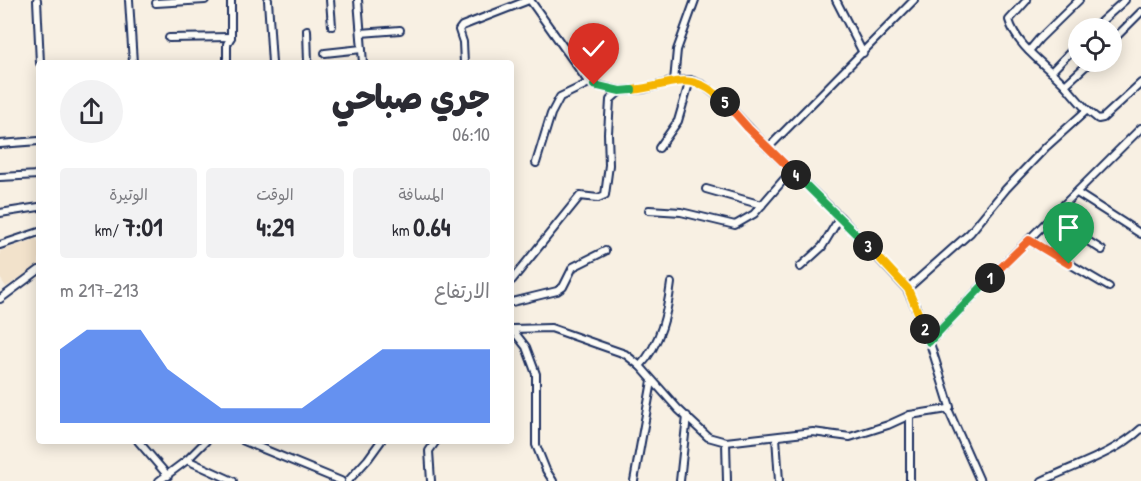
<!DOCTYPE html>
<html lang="ar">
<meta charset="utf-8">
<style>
body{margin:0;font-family:"Patrick Hand","Playpen Sans Arabic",sans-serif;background:#f2f2f3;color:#2b2b33;direction:rtl;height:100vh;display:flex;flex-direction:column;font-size:22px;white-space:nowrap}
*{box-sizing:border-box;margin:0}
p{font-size:20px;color:#7c7c81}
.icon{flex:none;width:33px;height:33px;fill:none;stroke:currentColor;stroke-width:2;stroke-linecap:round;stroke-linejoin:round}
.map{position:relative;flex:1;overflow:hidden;direction:ltr}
.details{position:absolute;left:36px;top:60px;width:478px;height:384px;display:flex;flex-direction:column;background:#fff;border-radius:6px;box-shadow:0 3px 15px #0003;direction:rtl}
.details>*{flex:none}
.fabs{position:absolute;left:1068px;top:18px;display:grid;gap:12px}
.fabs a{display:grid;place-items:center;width:54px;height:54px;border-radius:50%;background:#fff;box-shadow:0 3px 15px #0003;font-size:30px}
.pin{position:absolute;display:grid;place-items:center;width:51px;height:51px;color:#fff;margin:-62px -26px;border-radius:50% 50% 50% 0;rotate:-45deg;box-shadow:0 0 6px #0007}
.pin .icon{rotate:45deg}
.km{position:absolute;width:30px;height:30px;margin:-15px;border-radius:50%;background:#222;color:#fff;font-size:16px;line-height:30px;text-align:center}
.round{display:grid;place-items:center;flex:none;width:63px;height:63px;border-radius:32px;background:#f2f2f3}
.head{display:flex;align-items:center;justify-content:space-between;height:102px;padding:0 24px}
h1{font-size:33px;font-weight:800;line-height:45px}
.figures{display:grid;grid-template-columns:repeat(3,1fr);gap:9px;height:102px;padding:6px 24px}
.figures div{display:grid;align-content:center;border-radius:6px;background:#f2f2f3;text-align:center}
.figures b{font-size:26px;font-weight:800}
.figures small{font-size:16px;font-weight:400}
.figures p{font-size:16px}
.chart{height:168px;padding:12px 24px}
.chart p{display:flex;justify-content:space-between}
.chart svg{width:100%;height:108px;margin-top:6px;fill:#2563eb;opacity:.7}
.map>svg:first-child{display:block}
.built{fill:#f2e2cb}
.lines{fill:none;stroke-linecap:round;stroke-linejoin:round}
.street-casing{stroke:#1b2f5e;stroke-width:10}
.street{stroke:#fdfcf7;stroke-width:6}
.split-1-casing{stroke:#fff;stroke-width:12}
.split-2-casing{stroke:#fff;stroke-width:12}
.split-3-casing{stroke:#fff;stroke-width:12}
.split-4-casing{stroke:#fff;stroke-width:12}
.split-5-casing{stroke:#fff;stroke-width:12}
.split-6-casing{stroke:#fff;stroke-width:12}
.split-7-casing{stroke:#fff;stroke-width:12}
.split-1{stroke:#f0652b;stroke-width:8}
.split-2{stroke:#22a559;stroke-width:8}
.split-3{stroke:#f5b400;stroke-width:8}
.split-4{stroke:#22a559;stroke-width:8}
.split-5{stroke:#f0652b;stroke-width:8}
.split-6{stroke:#f5b400;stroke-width:8}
.split-7{stroke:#22a559;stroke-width:8}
</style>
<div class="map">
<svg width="1141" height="481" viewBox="0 0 1141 481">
<rect width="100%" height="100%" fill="#f8f0e3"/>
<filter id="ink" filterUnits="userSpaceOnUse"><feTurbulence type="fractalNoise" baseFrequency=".0167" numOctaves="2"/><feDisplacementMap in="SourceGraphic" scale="12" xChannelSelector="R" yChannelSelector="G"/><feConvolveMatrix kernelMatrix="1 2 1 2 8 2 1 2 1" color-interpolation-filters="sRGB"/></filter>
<g filter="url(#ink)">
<polygon class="built" points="36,239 39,242 39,265 6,287 0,278 0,251"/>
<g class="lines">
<defs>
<g id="street">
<polyline points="37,0 40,63"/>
<polyline points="129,0 133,63"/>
<polyline points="268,0 272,63"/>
<polyline points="330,0 332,26"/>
<polyline points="358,0 363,63"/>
<polyline points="530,0 589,83 620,91 644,89 674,81 690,80 703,85 723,100 768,148 840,217 907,289 925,327 950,407 948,409 980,481"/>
<polyline points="836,0 863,53"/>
<polyline points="156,3 205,0"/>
<polyline points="1094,28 1125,0"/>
<polyline points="307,30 308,63"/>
<polyline points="361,33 400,30"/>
<polyline points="169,38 231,37"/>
<polyline points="1112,41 1141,12"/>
<polyline points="1029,51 1039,39 1079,0"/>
<polyline points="325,53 362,49"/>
<polyline points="227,63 227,44 231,37 231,0"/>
<polyline points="464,63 463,42 459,30 462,26 529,0"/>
<polyline points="1051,72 1078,44"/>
<polyline points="674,81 677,50 695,0"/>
<polyline points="1065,85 1090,62"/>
<polyline points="1087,110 1098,119 1103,118 1141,83"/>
<polyline points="0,144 39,141"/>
<polyline points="659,148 678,121 690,80"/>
<polyline points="768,148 914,0"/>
<polyline points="536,163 551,114 560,97 589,83"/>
<polyline points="0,177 39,175"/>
<polyline points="706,189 762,205"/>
<polyline points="1077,193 1141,234"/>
<polyline points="649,210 681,212 735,225 754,214 792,170"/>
<polyline points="0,213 39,207"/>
<polyline points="1050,217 1102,250"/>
<polyline points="1029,240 1109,287"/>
<polyline points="0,245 39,232"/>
<polyline points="800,267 822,247 840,217"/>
<polyline points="512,280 580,196 598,198 605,195 609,165 608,133 610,100 620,91"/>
<path d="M907,289L970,233L1006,189L1046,147L1087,110C1079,102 1072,93 1065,85C1045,64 1017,47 1009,20L1027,0"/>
<polyline points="0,299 39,270"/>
<polyline points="512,302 557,291 563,287 573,267 605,251"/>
<polyline points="512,329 551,328 625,354 640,366 678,409 708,437 726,442 813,432 850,437 888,425 910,415 948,409"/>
<polyline points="512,329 526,347 536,374 536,445 546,470 553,481"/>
<polyline points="929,342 980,288 1141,128"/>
<path d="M640,366C661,343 667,314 671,283"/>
<polyline points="910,415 910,481"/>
<polyline points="776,437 779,481"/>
<polyline points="138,441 168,476"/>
<polyline points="244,441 341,481"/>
<polyline points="726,442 727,481"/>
<polyline points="187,460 233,481"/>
<polyline points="159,481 187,460 206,441"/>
<polyline points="348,481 368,459 381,441"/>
<polyline points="431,481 429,451 436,441"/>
<polyline points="634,481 652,381"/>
<polyline points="680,481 687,416"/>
<path d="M1042,481C1075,465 1114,454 1141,429"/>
</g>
</defs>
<use href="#street" class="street-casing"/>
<use href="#street" class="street"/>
</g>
</g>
<g class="lines" filter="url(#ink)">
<defs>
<polyline id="split-1" points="990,278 1029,240 1069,264"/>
<polyline id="split-2" points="925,329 929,342 990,278"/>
<polyline id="split-3" points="868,246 908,289 925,329"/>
<polyline id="split-4" points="796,175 868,246"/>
<polyline id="split-5" points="725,102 748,128 796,175"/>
<path id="split-6" d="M632,90C674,86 689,67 725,102"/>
<polyline id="split-7" points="594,85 620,91 632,90"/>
</defs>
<use href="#split-1" class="split-1-casing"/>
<use href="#split-2" class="split-2-casing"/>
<use href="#split-3" class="split-3-casing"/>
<use href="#split-4" class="split-4-casing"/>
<use href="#split-5" class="split-5-casing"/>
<use href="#split-6" class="split-6-casing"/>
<use href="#split-7" class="split-7-casing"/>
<use href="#split-1" class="split-1"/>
<use href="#split-2" class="split-2"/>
<use href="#split-3" class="split-3"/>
<use href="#split-4" class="split-4"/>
<use href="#split-5" class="split-5"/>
<use href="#split-6" class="split-6"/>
<use href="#split-7" class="split-7"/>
</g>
</svg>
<div class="fabs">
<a><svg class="icon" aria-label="locate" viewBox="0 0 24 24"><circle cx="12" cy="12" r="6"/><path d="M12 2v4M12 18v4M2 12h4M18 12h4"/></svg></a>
</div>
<div class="pin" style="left:1069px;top:264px;background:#1e9e55"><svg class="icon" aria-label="arrive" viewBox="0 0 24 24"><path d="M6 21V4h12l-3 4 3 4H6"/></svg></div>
<div class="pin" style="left:594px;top:85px;background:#d93025"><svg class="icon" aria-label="check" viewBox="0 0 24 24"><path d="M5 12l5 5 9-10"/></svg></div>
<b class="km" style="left:990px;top:278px">1</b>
<b class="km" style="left:925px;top:329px">2</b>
<b class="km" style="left:868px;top:246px">3</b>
<b class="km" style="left:796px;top:175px">4</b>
<b class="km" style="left:725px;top:102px">5</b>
<section class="details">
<div class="head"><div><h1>جري صباحي</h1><p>06:10</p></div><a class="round"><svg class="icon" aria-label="share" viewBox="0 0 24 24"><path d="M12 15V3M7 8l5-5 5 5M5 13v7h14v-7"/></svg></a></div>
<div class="figures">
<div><p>المسافة</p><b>0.64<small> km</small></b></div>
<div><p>الوقت</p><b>4:29</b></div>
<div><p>الوتيرة</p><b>7:01<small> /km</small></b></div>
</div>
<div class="chart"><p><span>الارتفاع</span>213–217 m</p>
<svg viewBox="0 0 160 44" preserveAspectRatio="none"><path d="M0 44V14L10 6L20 6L30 6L40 22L50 30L60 38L70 38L80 38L90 38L100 30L110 22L120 14L130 14L140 14L150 14L160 14V44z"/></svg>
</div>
</section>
</div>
